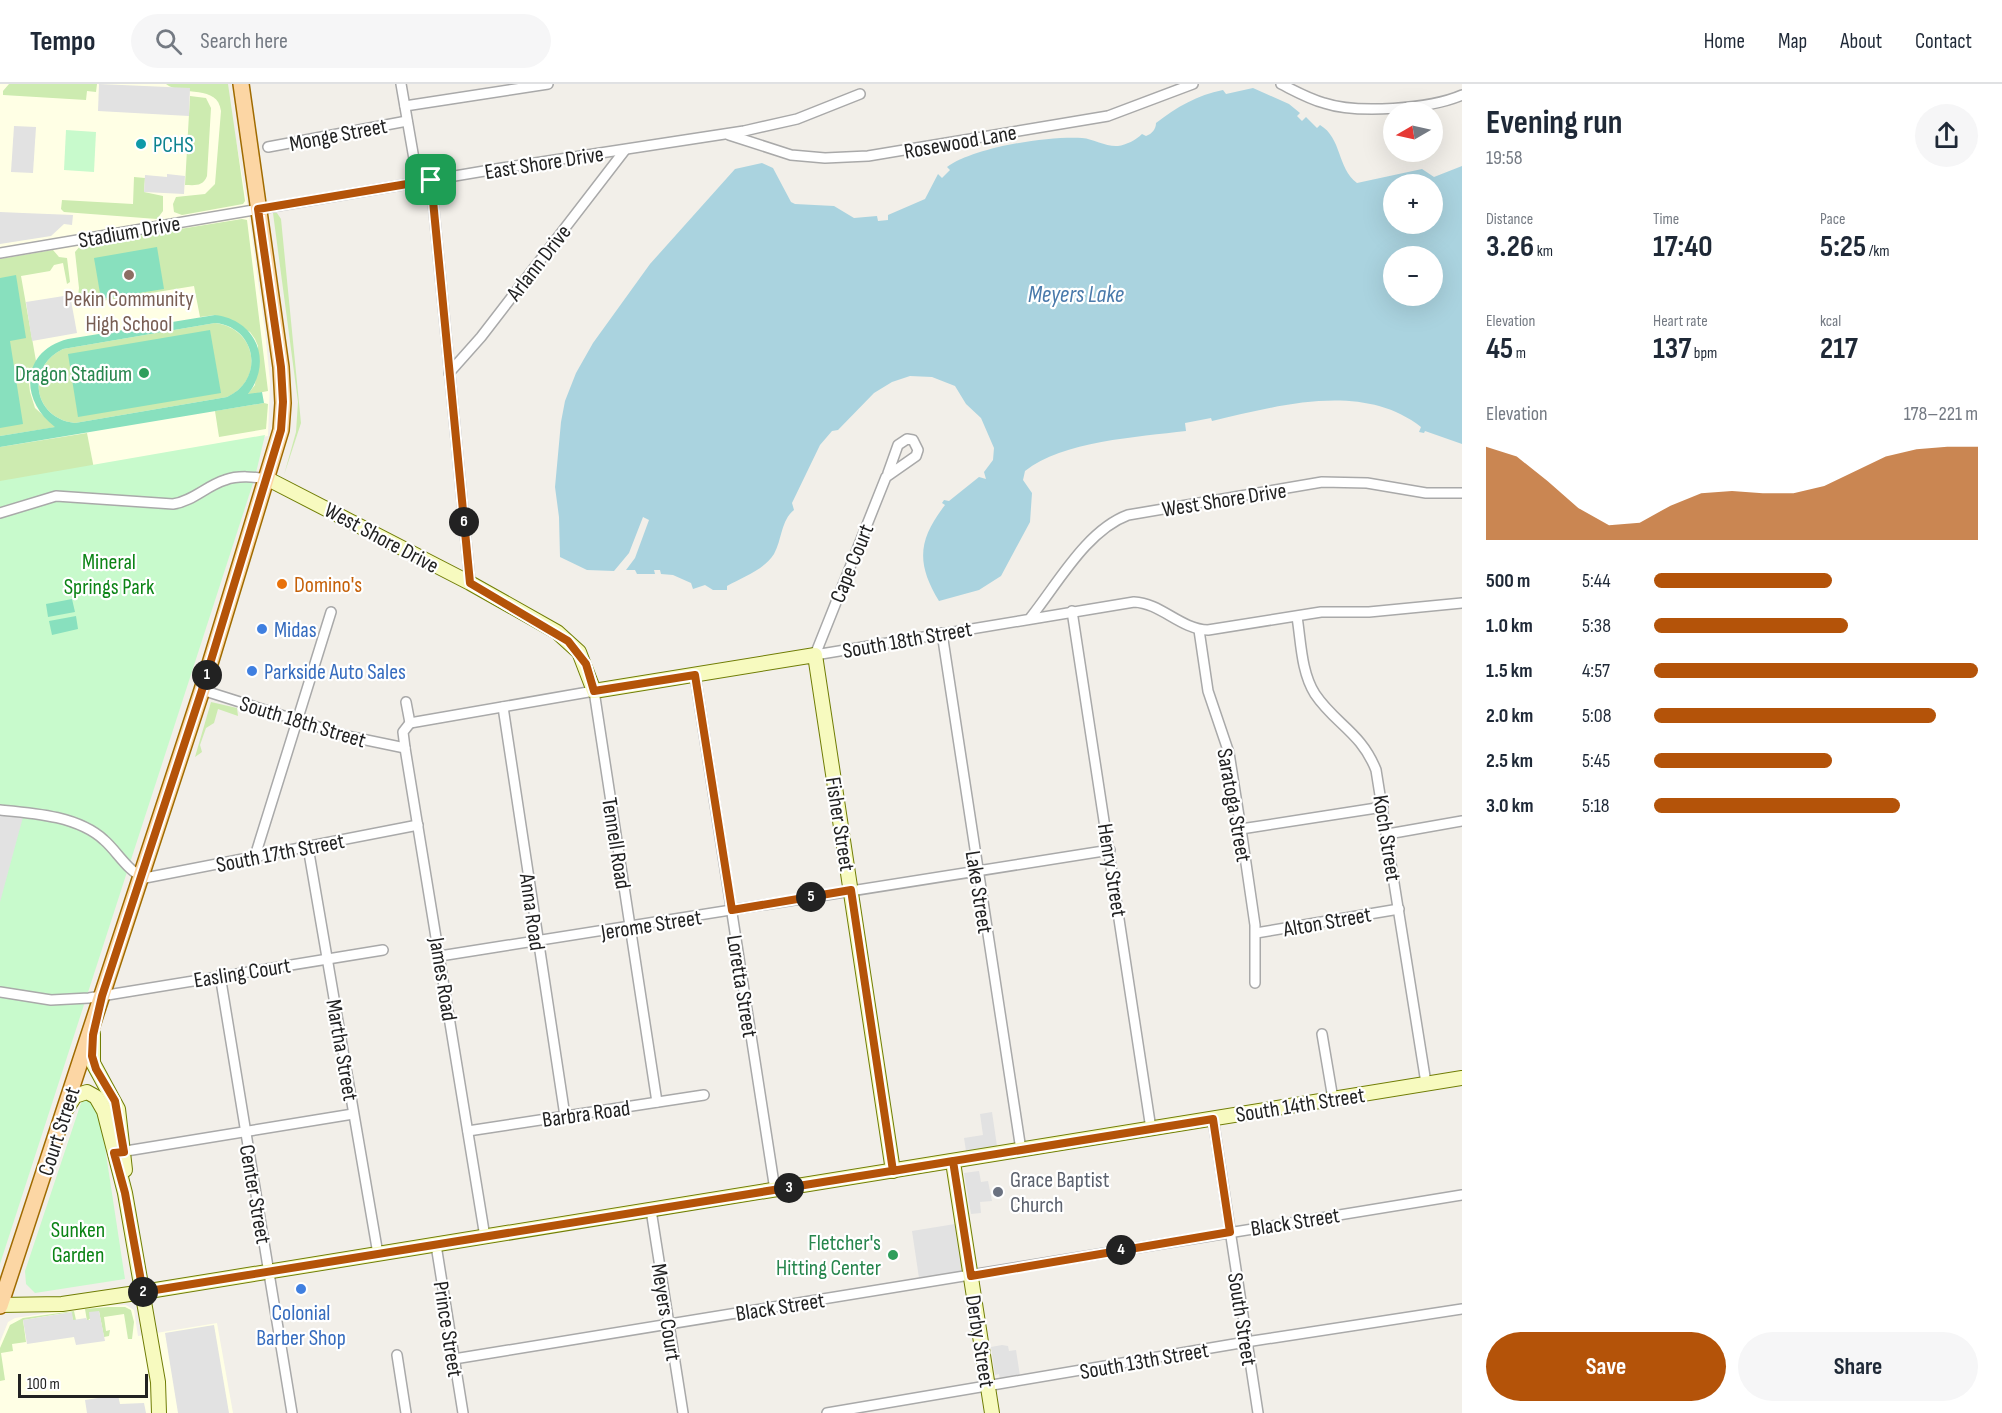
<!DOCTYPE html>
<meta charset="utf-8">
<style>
body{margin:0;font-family:"Sofia Sans Condensed",sans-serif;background:#f6f6f7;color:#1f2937;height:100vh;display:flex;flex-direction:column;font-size:22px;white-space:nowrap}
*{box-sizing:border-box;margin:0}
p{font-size:20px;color:#747a83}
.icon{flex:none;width:33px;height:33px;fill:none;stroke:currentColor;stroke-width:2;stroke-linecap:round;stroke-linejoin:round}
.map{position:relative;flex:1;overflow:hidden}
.panel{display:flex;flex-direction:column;background:#fff;width:540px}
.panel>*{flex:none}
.needle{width:39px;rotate:261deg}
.buttons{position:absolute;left:1383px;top:18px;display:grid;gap:12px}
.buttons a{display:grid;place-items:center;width:60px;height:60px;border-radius:50%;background:#fff;box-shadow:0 6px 24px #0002;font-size:30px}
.scale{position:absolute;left:18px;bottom:15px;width:130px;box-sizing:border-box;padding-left:6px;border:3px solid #222;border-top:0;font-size:16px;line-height:21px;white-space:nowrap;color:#222;-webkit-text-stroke:4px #fff;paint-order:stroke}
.pin{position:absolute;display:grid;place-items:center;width:51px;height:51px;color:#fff;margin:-26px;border-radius:12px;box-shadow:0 3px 9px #0006}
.km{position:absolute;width:30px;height:30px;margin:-15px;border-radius:50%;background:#222;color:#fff;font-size:16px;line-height:30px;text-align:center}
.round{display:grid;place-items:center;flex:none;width:63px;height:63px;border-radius:32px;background:#f6f6f7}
.headline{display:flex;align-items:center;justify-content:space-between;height:102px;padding:0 24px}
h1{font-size:33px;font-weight:700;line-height:45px}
.stats{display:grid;grid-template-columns:repeat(3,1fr);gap:9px;height:102px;padding:6px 24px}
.stats div{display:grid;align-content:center}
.stats b{font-size:30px;font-weight:700}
.stats small{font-size:16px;font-weight:400}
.stats p{font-size:16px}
.chart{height:168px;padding:12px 24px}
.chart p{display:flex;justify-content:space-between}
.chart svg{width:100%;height:108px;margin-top:6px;fill:#b45309;opacity:.7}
.primary-button{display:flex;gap:12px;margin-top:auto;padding:12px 24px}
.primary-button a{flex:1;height:69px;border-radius:36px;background:#b45309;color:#fff;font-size:24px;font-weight:700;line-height:69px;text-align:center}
.primary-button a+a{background:#f6f6f7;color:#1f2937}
ul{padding:0 24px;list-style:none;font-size:20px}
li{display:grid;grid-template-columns:96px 72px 1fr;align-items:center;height:45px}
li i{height:15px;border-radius:8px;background:#b45309}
header{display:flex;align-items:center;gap:36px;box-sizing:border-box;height:84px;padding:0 30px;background:#fff;border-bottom:2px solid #e0e1e3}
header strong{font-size:28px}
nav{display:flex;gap:33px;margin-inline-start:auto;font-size:21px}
.search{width:420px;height:54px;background:#f6f6f7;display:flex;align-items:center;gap:15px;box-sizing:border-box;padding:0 21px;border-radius:33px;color:#747a83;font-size:22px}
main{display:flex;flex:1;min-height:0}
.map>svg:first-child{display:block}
.education{fill:#ffffe5}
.grass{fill:#cdebb0}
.park{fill:#c8facc}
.pitch{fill:#88e0be;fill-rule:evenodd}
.parking{fill:#e2e2e2}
.water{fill:#aad3df;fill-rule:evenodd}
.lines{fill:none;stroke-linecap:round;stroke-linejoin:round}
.street-casing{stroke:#a9a9a9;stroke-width:12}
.secondary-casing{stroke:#707d05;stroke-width:16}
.primary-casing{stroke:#a06b00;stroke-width:18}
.street{stroke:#fff;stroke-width:9}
.secondary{stroke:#f7fabf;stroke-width:14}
.primary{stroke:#fcd6a4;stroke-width:15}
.route-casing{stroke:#fff;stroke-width:12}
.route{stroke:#b45309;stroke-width:8}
.culture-dot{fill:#0f9aa8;stroke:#fff;stroke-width:2}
.education-dot{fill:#8d6e63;stroke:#fff;stroke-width:2}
.leisure-dot{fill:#2e9e5b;stroke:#fff;stroke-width:2}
.food-dot{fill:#e8710a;stroke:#fff;stroke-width:2}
.shop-dot{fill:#3f7fe0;stroke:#fff;stroke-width:2}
.worship-dot{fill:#6b7280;stroke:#fff;stroke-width:2}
.labels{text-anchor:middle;stroke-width:4.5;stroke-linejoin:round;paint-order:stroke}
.street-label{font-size:22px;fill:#222;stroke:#fff}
.culture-label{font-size:22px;fill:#0d838f;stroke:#fff;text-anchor:start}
.education-label{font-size:22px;fill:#785e54;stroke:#fff}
.leisure-label{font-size:22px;fill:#27864d;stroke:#fff;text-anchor:end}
.park-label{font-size:22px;fill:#0c8416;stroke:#fff}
.food-label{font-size:22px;fill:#c56008;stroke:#fff;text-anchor:start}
.shop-label{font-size:22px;fill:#366cbe;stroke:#fff;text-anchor:start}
.worship-label{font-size:22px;fill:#5b616d;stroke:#fff;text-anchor:start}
.water-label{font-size:24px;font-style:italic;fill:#4a7aab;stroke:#fff}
</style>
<header>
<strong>Tempo</strong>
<div class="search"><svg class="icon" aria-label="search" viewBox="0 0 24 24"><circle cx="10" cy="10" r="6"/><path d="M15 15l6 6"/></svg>Search here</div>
<nav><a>Home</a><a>Map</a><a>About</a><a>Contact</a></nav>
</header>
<main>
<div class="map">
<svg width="1462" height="1329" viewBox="0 0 1462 1329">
<rect width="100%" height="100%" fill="#f2efe9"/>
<g class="education">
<polygon points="0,0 226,0 248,124 265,247 270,297 268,352 0,397"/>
<polygon points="126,1221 134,1226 138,1252 217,1239 233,1329 0,1329 0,1258 8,1238 15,1234 94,1222"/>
</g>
<g class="grass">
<polygon points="9,0 97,0 96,8 87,7 86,16 3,11 3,7"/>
<path d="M166,0H228L245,117L243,120L182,131L174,128L173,120L176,113L205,110L215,100L221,27C218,0 183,13 166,0Z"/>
<path d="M190,12L206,14L211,24L207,92C203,103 194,101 185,101Z"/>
<polygon points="134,93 145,94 144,108 163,112 163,127 157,135 64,128 61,125 62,116 133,120"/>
<polygon points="273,129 277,129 281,135 301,339 284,391 296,348 298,318"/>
<polygon points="242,135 247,136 268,307 247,311 255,301 258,262 255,255 250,248 215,231 200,233 194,202 77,221 79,204 75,168 81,161"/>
<polygon points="53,166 59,173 67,174 70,198 67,200 63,179 54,181 50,187 21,192 36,277 29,300 30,308 35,324 56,343 0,352 0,175"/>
<path d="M215,239C257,244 265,296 227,313L75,339C33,335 25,283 63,265Z"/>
<polygon points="264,319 268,320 266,345 219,353 215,327"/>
<polygon points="87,349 97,400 0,424 0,363"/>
<polygon points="211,618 237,624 238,632 218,625 214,639 206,644 200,661 202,668 195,673"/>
<polygon points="108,1223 125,1223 131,1226 134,1238 132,1255 128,1255 124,1230 104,1233 106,1247 110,1246 109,1252 104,1253 99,1227 87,1237 85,1225"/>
<polygon points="74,1227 76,1236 73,1236 71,1228 23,1236 26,1258 12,1260 13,1267 1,1269 5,1296 0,1297 0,1264 10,1241 23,1234"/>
</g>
<g class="park">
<polygon points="66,46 96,48 94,88 64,86"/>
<polygon points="265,351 255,393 0,1180 0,397"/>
<polygon points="87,1014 96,1022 101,1037 125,1195 35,1209 26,1200 25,1187 81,1019"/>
</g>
<g class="pitch">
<polygon points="157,163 164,205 101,215 94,174"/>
<polygon points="16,191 26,254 10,257 23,340 0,344 0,194"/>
<path d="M215,231C257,236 273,278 248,310L262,308L264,319L0,363V352L55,343C19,316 21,267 68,255ZM215,239C257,243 265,296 227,313L75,339C33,335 25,283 63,265Z"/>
<polygon points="210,246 221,309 78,333 68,270"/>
<polygon points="72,515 75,528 48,533 46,520"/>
<polygon points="76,532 78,545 52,551 49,537"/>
</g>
<g class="parking">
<polygon points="99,0 190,4 189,32 98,27"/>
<polygon points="14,42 36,43 33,89 11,88"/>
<polygon points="167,90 185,92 184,110 144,108 145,91 167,93"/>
<polygon points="0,128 23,129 73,131 72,141 64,140 51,152 0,160"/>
<polygon points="70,211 77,249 32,257 26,218"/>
<polygon points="0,730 23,733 0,818"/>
<polygon points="992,1028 997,1062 966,1067 964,1054 983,1051 980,1030"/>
<polygon points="979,1087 981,1098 988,1097 992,1117 980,1118 981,1129 971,1130 964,1089"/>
<polygon points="955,1140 962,1187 919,1194 912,1147"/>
<polygon points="99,1227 105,1257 76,1261 74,1253 27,1260 23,1236 72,1228 73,1236 86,1234 87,1236 90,1236 89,1228"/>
<polygon points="214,1241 229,1329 178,1329 165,1249"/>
<polygon points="1002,1261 1008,1262 1009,1267 1016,1266 1020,1292 1000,1295 999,1290 995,1291 991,1263"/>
<polygon points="118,1311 120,1320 144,1319 146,1329 87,1329 85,1316"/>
</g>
<path class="water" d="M1253,4L1289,20L1300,29L1297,32L1302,37L1306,33L1317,44L1320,41C1342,54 1337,84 1357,99L1422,85L1434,93L1462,82V360L1425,347L1424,349L1419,348L1421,343C1362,297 1278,322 1212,337L1211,334L1185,339L1186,347C1138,353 1062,357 1025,387L1023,396L1032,409L1030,438L1001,492L979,506L939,517C916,479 918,456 945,421L942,419L944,416L949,417L979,393L986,395L984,388L993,376L994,364L981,334L966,320L955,302L932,293L910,292L892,298L874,309L838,346L832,347L820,361L792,419L794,426C781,436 782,456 774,470C764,486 743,493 727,502V506H713L705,501L693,505L691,499L673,491L661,490L660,486H654L655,490H637L635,486H626L635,474L649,436L643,433L629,469L614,487L587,486L560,473L559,433L555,403L561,338L565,317L576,289L593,259L650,180L735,85L762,79L773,84L791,118L795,120L834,122L854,134L877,132L878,137L888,136V131L925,115L938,90L942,94L950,86L947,83C975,63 1047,52 1082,54C1094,55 1106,63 1118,62C1126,61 1136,56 1142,50L1146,52C1152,50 1156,45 1156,39C1177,23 1197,11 1223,6L1226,10ZM1394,100H1432V140H1394ZM1394,172H1432V212H1394Z"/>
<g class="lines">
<defs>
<g id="street">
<polyline points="401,0 418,98"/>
<path d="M1281,0C1295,7 1309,15 1324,19C1357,30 1430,25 1462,11"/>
<polyline points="405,22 548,0"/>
<polyline points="729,51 791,71 825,74 868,72 1108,32 1193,0"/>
<polyline points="268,63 407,37"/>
<polyline points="431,96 470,499"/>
<polyline points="0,169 502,84 744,47 797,35 860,10"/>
<polyline points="449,289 481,253 625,66"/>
<path d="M888,389L898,361L907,355L913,356L918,366L916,372L886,393L815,571L1134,518C1161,519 1180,545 1208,546L1321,528H1369L1462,519"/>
<path d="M0,429L56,412L173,420C193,417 206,402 225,396C239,391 254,393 268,395"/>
<polyline points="1072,527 1151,1045"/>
<path d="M1031,533C1058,499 1087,446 1128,431L1322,398L1367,399L1426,409H1462"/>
<path d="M1297,533C1301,557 1301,588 1315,610C1335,640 1361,648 1376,686L1426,999"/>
<polyline points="1199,546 1208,607 1229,669 1241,745 1255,841 1255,899"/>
<polyline points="942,549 1021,1066"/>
<polyline points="695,591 775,1106"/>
<polyline points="202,606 347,652 405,664"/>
<polyline points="406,618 410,639"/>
<polyline points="503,623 565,1032"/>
<polyline points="410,639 594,607 657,1018"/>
<polyline points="410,639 403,648 405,664 485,1153"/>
<path d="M0,726C33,729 78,732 104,756C117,767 128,788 145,794L418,741"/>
<polyline points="1241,745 1383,723"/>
<polyline points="1388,750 1462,737"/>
<polyline points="308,763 378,1170"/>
<polyline points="255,772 331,528"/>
<polyline points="1256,849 1399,825"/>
<polyline points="440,872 1110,766"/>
<polyline points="220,891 292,1329"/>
<polyline points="0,908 51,916 89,914 383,866"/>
<polyline points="1322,950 1333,1015"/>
<polyline points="1213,1035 1258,1329"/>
<polyline points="468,1047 704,1011"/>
<polyline points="120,1068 353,1030"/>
<polyline points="651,1126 683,1329"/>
<polyline points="436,1161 463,1329"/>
<polyline points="397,1271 406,1329"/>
<polyline points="454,1275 1462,1111"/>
<polyline points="827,1329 1246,1258 1462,1225"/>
</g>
<g id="secondary">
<polyline points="268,395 470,499 557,548 579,568 594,607 815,571 893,1087"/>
<polyline points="93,950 93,979 118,1025 125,1086"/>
<polyline points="66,1026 75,1012 87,1008 96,1013 104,1027 125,1109 158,1298 159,1329"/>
<polyline points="953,1078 992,1329"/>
<polyline points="0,1221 62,1220 143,1208 1462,994"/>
</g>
<polyline id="primary" points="0,1222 202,606 281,346 283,319 281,283 241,0"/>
</defs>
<use href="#street" class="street-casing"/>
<use href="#secondary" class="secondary-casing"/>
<use href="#primary" class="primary-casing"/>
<use href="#street" class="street"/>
<use href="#secondary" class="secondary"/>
<use href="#primary" class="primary"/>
</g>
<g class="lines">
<defs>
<path id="route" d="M431,96L258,125L281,283L283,318L281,346L202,606L102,912L93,951L92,972L96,985L115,1017L124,1068L114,1069L125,1109L143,1208C499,1149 856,1092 1213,1035L1230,1148L971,1192L953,1077L893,1087L851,806L732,826L695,591L594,607L586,580L568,557L470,499L431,96"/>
</defs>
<use href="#route" class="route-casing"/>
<use href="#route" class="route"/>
</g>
<circle class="culture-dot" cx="141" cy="60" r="6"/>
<circle class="education-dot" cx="129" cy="191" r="6"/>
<g class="leisure-dot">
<circle cx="144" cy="289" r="6"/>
<circle cx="893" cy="1171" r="6"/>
</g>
<circle class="food-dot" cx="282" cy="500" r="6"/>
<g class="shop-dot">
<circle cx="262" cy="545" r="6"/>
<circle cx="252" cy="587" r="6"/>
<circle cx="301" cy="1205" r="6"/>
</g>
<circle class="worship-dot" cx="998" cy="1108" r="6"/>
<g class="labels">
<g class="street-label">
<text transform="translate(338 50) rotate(-11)" y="8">Monge Street</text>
<text transform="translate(960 57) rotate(-10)" y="8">Rosewood Lane</text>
<text transform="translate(544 78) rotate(-9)" y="8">East Shore Drive</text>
<text transform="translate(129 147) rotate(-10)" y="8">Stadium Drive</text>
<text transform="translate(538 178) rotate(-52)" y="8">Arlann Drive</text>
<text transform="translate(1224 415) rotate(-9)" y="8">West Shore Drive</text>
<text transform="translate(382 453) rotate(28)" y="8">West Shore Drive</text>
<text transform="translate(851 479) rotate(-68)" y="8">Cape Court</text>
<text transform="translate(907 555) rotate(-10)" y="8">South 18th Street</text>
<text transform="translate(303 637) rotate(17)" y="8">South 18th Street</text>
<text transform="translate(1235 721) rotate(80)" y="8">Saratoga Street</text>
<text transform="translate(841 740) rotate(81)" y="8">Fisher Street</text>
<text transform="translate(1388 754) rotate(81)" y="8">Koch Street</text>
<text transform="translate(617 759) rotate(81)" y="8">Tennell Road</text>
<text transform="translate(280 768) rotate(-11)" y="8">South 17th Street</text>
<text transform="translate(1113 786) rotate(81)" y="8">Henry Street</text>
<text transform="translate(980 808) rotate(81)" y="8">Lake Street</text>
<text transform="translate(533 828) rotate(82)" y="8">Anna Road</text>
<text transform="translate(1327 837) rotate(-10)" y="8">Alton Street</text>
<text transform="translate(651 840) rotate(-9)" y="8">Jerome Street</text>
<text transform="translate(242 888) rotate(-9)" y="8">Easling Court</text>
<text transform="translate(444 895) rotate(81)" y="8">James Road</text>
<text transform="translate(743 902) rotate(81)" y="8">Loretta Street</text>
<text transform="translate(343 966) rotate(80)" y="8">Martha Street</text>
<text transform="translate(1300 1020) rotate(-9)" y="8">South 14th Street</text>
<text transform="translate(586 1029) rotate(-8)" y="8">Barbra Road</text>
<text transform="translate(58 1047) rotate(-72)" y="8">Court Street</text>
<text transform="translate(256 1110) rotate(80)" y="8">Center Street</text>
<text transform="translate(1295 1137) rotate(-9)" y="8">Black Street</text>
<text transform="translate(780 1222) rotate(-9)" y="8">Black Street</text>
<text transform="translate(667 1228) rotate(81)" y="8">Meyers Court</text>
<text transform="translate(1243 1235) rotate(81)" y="8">South Street</text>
<text transform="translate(449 1245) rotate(81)" y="8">Prince Street</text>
<text transform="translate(981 1257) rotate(81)" y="8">Derby Street</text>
<text transform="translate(1144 1276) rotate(-10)" y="8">South 13th Street</text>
</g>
<g class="culture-label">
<text x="153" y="68">PCHS</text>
</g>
<g class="education-label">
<text x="129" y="222">Pekin Community<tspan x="129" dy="25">High School</tspan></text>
</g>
<g class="leisure-label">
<text x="132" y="297">Dragon Stadium</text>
<text x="881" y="1166">Fletcher's<tspan x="881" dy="25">Hitting Center</tspan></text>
</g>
<g class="park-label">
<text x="109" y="485">Mineral<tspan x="109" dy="25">Springs Park</tspan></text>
<text x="78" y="1153">Sunken<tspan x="78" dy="25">Garden</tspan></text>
</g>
<g class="food-label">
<text x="294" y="508">Domino's</text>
</g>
<g class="shop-label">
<text x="274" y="553">Midas</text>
<text x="264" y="595">Parkside Auto Sales</text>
<text x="301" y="1236" text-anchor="middle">Colonial<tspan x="301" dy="25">Barber Shop</tspan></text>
</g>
<g class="worship-label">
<text x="1010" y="1103">Grace Baptist<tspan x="1010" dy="25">Church</tspan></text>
</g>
<g class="water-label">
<text x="1076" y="218">Meyers Lake</text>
</g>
</g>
</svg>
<div class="buttons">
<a><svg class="needle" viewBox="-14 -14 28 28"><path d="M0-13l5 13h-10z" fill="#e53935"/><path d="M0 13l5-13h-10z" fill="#747a83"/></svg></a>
<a>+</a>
<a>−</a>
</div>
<div class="scale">100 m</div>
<div class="pin" style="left:431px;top:96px;background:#1e9e55"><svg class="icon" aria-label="arrive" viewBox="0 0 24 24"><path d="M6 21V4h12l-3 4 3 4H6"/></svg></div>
<b class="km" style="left:207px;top:591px">1</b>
<b class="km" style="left:143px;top:1208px">2</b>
<b class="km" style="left:789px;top:1104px">3</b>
<b class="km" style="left:1121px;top:1166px">4</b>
<b class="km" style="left:811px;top:813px">5</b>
<b class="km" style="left:464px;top:438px">6</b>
</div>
<section class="panel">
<div class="headline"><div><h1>Evening run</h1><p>19:58</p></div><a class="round"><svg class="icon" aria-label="share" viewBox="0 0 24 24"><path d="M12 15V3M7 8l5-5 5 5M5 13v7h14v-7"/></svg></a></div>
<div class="stats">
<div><p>Distance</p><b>3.26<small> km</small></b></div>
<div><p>Time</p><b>17:40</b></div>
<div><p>Pace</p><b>5:25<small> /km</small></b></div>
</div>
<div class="stats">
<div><p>Elevation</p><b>45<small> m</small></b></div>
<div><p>Heart rate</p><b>137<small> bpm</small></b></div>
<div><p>kcal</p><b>217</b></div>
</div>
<div class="chart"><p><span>Elevation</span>178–221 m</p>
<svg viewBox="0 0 160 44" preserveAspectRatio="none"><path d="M0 44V6L10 10L20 20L30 31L40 38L50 37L60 30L70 25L80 24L90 25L100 25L110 22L120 16L130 10L140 7L150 6L160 6V44z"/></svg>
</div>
<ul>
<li><b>500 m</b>5:44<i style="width:55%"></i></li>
<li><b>1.0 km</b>5:38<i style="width:60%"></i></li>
<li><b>1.5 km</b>4:57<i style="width:100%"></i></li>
<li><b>2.0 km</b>5:08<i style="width:87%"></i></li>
<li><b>2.5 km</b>5:45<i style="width:55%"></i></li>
<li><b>3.0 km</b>5:18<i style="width:76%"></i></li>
</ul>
<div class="primary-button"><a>Save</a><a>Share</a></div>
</section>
</main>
